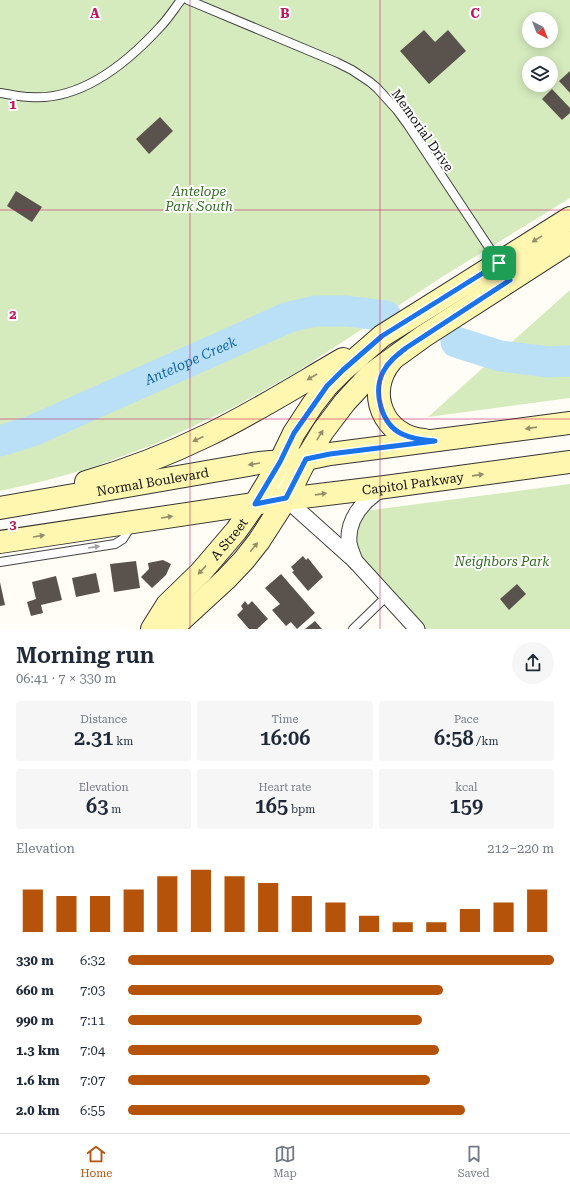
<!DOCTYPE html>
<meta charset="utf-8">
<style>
body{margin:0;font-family:"Roboto Serif",serif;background:#f6f6f7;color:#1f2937;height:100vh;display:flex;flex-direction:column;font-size:15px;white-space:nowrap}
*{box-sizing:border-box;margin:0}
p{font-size:13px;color:#747a83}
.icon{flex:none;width:22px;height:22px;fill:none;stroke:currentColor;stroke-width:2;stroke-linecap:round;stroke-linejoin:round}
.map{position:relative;height:629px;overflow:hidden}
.sheet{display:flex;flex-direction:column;background:#fff;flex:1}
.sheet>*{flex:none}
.needle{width:26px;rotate:138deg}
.tools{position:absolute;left:522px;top:12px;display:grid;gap:8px}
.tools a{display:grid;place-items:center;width:36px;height:36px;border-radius:50%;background:#fff;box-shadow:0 2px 10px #0003;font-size:20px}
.pin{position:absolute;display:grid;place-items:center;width:34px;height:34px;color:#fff;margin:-17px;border-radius:8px;box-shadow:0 2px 6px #0006}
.round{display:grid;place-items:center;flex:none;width:42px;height:42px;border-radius:21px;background:#f6f6f7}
.summary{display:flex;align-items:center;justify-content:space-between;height:68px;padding:0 16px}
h1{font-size:22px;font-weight:600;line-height:30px}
.metrics{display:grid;grid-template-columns:repeat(3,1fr);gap:6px;height:68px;padding:4px 16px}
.metrics div{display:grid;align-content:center;border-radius:4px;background:#f6f6f7;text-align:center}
.metrics b{font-size:20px;font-weight:600}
.metrics small{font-size:11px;font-weight:400}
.metrics p{font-size:11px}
.chart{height:112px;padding:8px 16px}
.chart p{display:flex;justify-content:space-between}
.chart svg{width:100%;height:72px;margin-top:4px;stroke:#b45309;stroke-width:6}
ul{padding:0 16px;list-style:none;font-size:13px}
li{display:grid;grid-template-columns:64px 48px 1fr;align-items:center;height:30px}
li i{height:10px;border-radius:5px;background:#b45309}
.tabs{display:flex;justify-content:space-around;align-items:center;height:56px;border-top:1px solid #e0e1e3;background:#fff;font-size:11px;color:#747a83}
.tabs a{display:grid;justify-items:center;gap:2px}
.tabs .active{color:#b45309}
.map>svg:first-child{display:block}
.green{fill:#d5ebbd;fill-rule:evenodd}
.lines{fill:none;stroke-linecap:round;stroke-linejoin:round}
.river{stroke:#b9e0f7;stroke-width:31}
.building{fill:#5a524d}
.service-casing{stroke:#444;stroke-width:10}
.minor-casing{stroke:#444;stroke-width:17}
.secondary-casing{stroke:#333;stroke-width:24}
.service{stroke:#fff;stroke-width:8}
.minor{stroke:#fff;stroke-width:15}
.secondary{stroke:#fff6b0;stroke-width:22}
.oneway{fill:#948f68}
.oneway2{fill:#a0a0a0}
.route-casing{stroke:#fff;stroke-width:8}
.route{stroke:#1a73e8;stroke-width:5}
.grid{fill:none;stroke:#c2185b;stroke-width:1;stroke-opacity:0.55}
.labels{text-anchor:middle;stroke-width:4;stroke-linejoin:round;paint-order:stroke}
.street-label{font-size:13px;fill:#111;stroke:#fff}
.park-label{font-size:13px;font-style:italic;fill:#2f6b1f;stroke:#fff}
.water-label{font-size:14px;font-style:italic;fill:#1768a6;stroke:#fff}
.grid-label{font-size:13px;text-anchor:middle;font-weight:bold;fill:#c2185b;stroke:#fff;stroke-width:4;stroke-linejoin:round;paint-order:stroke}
</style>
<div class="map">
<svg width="570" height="629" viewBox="0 0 570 629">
<rect width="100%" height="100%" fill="#fffdf5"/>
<g class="green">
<path d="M0,0H570V198L442,277L295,373L232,408L155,444L91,468L40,482L0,491ZM529,19H551V41H529ZM529,63H551V85H529Z"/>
<polygon points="570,290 570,398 428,417"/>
<polygon points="570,484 570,629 417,629 355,561 357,512"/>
</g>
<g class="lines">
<g class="river">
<polyline points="456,342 500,356 549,362 570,361"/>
<path id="s1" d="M0,441L32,431L289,317L315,311H347L386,316"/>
</g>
</g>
<g class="building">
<polygon points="424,30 435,42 448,30 466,51 429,84 400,51"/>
<polygon points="570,71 570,93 559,81"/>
<polygon points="552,89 570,108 570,113 562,120 542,99"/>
<polygon points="160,117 173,131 149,154 136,139"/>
<polygon points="16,191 42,207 32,222 7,206"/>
<polygon points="303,556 306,560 308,558 323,577 308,591 292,572 294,571 291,567"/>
<polygon points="163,560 171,564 166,575 152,588 141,577 149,569 148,563"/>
<polygon points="136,561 140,588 114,592 110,564"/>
<polygon points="96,573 100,592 76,597 72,578"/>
<polygon points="281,574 315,613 297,629 291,622 286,626 272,610 280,604 265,588"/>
<polygon points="56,576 62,600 41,605 43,613 31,616 27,602 36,599 32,582"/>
<polygon points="0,582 5,605 0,606"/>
<polygon points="517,584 526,594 509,610 500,599"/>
<polygon points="245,601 248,605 252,601 268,619 257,629 249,629 237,615 243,609 241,606"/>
<polygon points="315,621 322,629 305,629"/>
</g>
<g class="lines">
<defs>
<g id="service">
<polyline points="188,0 336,62 352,70 370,82 377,88 397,110 408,125 498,261"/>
<path d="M0,93C10,94 20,97 30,97C82,101 128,62 160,27C168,19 174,9 181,0"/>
<polyline points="0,562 115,544 123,539 131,526"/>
<polyline points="353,629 387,596"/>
</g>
<g id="minor">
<polyline points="280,462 286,499 355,561 417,629"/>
<path d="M355,561C353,555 350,549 349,543C347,519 363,501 382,489"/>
</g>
<g id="secondary">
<path d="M391,361C365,392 383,437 424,440"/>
<path d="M86,482C128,470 169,454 208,435C254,413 298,385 343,359"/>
<path id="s2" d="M0,508L259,463L306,459L330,454L570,423"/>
<path id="s3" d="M0,542L286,499L385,487L570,462"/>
<path id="s4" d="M152,629L167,605L201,572L236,531L255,504L280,462L294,433L313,404L327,386L343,370L382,336L570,218"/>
<polyline points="164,629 179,622 226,579 244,560 259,541 286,499 306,459 323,431 345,402 370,375 424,336 570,242"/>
</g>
</defs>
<use href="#service" class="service-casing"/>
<use href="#minor" class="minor-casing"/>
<use href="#secondary" class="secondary-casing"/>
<use href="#service" class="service"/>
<use href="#minor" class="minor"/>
<use href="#secondary" class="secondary"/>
</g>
<defs><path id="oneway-solid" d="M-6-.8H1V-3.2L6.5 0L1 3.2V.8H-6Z"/></defs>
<g class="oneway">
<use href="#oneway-solid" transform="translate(537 239) rotate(148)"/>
<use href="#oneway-solid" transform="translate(312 377) rotate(150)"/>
<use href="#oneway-solid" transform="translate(531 428) rotate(172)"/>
<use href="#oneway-solid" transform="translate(320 435) rotate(-58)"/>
<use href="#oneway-solid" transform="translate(198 439) rotate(156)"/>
<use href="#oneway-solid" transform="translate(254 464) rotate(171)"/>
<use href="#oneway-solid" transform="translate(478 475) rotate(-8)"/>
<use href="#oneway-solid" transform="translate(321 494) rotate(-8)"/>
<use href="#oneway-solid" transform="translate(167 517) rotate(-9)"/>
<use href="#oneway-solid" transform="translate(39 536) rotate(-9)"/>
<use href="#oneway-solid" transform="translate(254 547) rotate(-51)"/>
<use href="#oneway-solid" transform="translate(202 570) rotate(133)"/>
</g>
<use class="oneway2" href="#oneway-solid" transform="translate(94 547) rotate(-9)"/>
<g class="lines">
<defs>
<path id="route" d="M499,263L510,280L406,348C397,355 388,362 383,372C373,392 381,424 402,434C412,439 423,440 435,441L330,454L306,459L286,498L255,504L280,462L294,433L327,386L343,370L382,336Z"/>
</defs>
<use href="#route" class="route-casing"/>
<use href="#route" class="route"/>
</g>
<path class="grid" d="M190,0V629M380,0V629M0,210H570M0,419H570"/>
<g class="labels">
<g class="street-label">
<text transform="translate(423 130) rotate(55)" y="5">Memorial Drive</text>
<text dy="5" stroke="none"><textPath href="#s2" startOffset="155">Normal Boulevard</textPath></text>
<text dy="5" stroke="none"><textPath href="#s3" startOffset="417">Capitol Parkway</textPath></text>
<text dy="5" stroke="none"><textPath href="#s4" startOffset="119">A Street</textPath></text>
</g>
<g class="park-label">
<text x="199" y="196">Antelope<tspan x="199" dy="15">Park South</tspan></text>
<text x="502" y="566">Neighbors Park</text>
</g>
<g class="water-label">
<text dy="5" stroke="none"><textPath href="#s1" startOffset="207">Antelope Creek</textPath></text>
</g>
</g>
<g class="grid-label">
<text x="95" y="18">A</text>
<text x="285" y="18">B</text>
<text x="475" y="18">C</text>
<text x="13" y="109">1</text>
<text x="13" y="319">2</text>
<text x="13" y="529">3</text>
</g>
</svg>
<div class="tools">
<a><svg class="needle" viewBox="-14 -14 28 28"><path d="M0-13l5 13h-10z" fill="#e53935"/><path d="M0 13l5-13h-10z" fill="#747a83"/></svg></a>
<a><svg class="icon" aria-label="layers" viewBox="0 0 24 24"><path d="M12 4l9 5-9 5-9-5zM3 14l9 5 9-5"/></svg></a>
</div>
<div class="pin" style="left:499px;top:263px;background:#1e9e55"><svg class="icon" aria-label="arrive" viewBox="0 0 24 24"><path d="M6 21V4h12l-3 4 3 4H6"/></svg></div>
</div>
<section class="sheet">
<div class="summary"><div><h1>Morning run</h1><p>06:41 · 7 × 330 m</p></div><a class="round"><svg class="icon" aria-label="share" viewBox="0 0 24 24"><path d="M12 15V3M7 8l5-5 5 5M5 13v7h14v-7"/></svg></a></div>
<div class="metrics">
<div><p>Distance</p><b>2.31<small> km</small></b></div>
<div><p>Time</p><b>16:06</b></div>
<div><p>Pace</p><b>6:58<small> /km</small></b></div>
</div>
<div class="metrics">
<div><p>Elevation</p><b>63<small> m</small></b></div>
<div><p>Heart rate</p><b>165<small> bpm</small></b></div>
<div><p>kcal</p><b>159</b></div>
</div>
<div class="chart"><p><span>Elevation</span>212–220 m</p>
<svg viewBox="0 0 160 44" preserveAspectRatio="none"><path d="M5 44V18M15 44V22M25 44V22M35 44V18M45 44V10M55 44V6M65 44V10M75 44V14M85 44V22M95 44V26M105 44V34M115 44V38M125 44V38M135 44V30M145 44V26M155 44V18"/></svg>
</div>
<ul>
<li><b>330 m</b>6:32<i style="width:100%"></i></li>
<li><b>660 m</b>7:03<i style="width:74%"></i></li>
<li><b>990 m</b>7:11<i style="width:69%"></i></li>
<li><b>1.3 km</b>7:04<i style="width:73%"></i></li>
<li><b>1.6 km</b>7:07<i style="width:71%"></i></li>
<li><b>2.0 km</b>6:55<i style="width:79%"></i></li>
</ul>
</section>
<nav class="tabs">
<a class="active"><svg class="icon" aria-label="home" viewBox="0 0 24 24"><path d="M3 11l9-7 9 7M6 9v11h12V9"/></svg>Home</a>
<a><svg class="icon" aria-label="map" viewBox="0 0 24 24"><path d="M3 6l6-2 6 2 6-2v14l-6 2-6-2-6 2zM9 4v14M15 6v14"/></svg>Map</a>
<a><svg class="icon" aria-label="saved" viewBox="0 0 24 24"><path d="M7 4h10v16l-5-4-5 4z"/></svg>Saved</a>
</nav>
